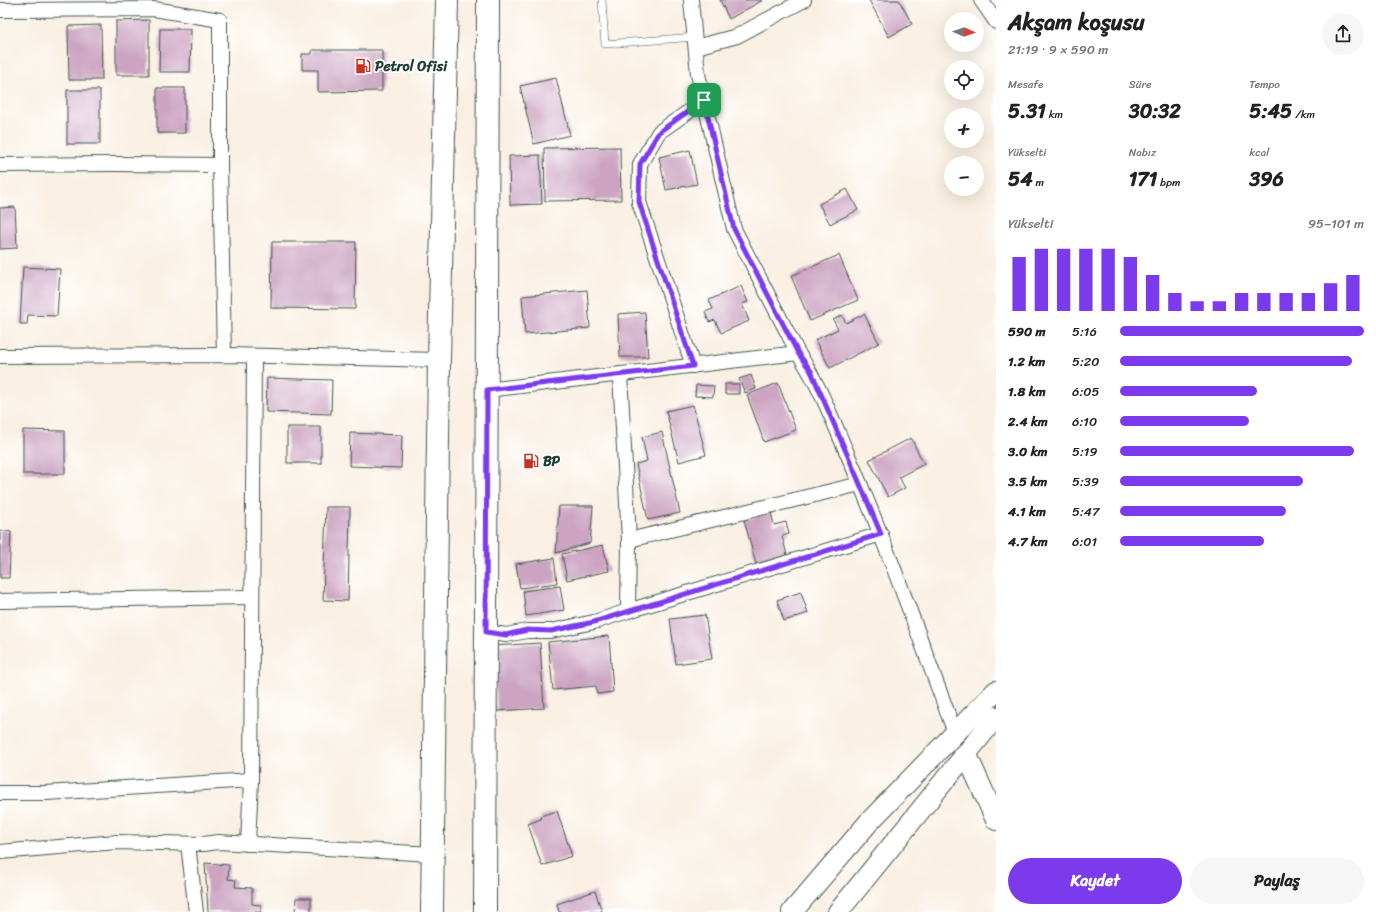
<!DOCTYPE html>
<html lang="tr">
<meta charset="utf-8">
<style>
body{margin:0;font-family:Sriracha,sans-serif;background:#f6f6f6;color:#222;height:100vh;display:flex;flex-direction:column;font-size:15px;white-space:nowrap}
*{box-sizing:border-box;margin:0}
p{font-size:13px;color:#767676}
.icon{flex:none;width:22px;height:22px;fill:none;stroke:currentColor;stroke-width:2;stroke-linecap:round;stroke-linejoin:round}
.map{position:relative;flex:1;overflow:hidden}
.details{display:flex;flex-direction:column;background:#fff;width:380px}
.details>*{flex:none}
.needle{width:26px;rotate:92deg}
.buttons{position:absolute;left:944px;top:12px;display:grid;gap:8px}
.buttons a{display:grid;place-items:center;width:40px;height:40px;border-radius:50%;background:#fff;box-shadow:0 4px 16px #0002;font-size:20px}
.pin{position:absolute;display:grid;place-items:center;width:34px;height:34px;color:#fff;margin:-17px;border-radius:8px;box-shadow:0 2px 6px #0006}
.round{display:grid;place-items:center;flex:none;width:42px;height:42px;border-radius:21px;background:#f6f6f6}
.headline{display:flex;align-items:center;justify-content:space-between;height:68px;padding:0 12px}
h1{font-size:22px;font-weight:700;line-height:30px}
.figures{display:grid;grid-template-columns:repeat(3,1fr);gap:6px;height:68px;padding:4px 12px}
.figures div{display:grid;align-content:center}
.figures b{font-size:20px;font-weight:700}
.figures small{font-size:11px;font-weight:400}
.figures p{font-size:11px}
.chart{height:112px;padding:8px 12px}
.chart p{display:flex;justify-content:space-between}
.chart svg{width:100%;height:72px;margin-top:4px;stroke:#7c3aed;stroke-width:6}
.cta{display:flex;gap:8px;margin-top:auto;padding:8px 12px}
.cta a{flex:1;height:46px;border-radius:24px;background:#7c3aed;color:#fff;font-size:16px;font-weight:700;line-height:46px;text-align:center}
.cta a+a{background:#f6f6f6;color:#222}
ul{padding:0 12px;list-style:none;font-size:13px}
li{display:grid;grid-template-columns:64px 48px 1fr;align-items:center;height:30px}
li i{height:10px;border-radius:5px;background:#7c3aed}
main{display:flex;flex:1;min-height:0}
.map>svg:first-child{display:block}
.building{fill:#cca4c2}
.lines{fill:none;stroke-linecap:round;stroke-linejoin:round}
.lane-casing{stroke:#40584e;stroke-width:8}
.street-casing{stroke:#40584e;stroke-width:16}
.secondary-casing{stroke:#40584e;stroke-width:22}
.primary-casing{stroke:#40584e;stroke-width:24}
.lane{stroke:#fff;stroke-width:7}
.street{stroke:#fff;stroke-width:14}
.secondary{stroke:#fff;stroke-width:20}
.primary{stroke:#fff;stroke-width:22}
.route-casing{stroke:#fff;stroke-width:8}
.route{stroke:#7c3aed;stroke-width:5}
.labels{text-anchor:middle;stroke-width:3.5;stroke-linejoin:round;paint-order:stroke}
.poi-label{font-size:14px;font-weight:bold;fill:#1f3d34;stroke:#fff;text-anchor:start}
</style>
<main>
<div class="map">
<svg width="996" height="912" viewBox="0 0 996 912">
<rect width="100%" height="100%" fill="#fff"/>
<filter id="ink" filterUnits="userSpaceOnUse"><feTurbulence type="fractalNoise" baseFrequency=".025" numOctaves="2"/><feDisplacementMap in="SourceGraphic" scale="8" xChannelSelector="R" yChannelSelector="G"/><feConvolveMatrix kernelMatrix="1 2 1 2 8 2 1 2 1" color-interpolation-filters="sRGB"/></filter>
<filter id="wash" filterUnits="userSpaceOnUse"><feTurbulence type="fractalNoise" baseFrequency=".012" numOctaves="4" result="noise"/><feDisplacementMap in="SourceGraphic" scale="16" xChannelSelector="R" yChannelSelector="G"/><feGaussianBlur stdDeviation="0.9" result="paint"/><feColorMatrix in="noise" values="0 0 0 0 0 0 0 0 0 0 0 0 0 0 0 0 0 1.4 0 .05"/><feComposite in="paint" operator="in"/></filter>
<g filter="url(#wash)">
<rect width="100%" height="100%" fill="#f9efe2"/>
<g id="blocks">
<g class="building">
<polygon points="720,0 763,0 729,19"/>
<polygon points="869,0 899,0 912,24 889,37"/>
<polygon points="149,20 149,75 116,75 116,21"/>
<polygon points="101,25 102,80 69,80 68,26"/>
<polygon points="160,29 191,29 190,72 159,72"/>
<polygon points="312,50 382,50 382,91 318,92 318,70 302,70 302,54 312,54"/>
<polygon points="556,78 570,135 534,144 520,86"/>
<rect x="157" y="88" width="28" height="45"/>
<rect x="67" y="90" width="33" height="54"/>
<polygon points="620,147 621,200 545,201 544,148"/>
<polygon points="690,150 697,184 666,190 659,157"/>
<polygon points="540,155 542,204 510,205 509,156"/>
<polygon points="847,189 858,210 830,224 819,204"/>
<polygon points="15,207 17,248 0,249 0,208"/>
<polygon points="272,242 356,242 355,309 271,308"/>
<polygon points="839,255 858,300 810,321 791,276"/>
<polygon points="23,267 60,269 57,316 28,315 27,324 20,324"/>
<polygon points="741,286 748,302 742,304 749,321 721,333 715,320 709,322 705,312 713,309 709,300"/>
<polygon points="587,290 590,328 525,334 522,296"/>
<polygon points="645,312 648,357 620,357 618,314"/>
<polygon points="864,314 879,343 830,368 815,340 838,329 833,320 842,315 846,323"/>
<polygon points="751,375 756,389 745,393 739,379"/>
<polygon points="267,378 332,380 331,414 266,412"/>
<polygon points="778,383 796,430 764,442 747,395"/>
<rect x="725" y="384" width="14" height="10"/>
<polygon points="696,385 714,386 713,397 695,396"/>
<polygon points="693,405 706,455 679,462 666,411"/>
<rect x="287" y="427" width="34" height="36"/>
<polygon points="23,430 65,431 65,474 23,474"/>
<polygon points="662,432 680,513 648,520 636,464 647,461 642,437"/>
<polygon points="350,433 402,435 401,468 349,466"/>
<polygon points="911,438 924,464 899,477 905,488 888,497 869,460"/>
<polygon points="559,506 593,506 590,543 556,553"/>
<polygon points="326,507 350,507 348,601 323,600"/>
<polygon points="771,513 774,525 786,522 789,534 782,536 787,555 756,564 744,520"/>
<polygon points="0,530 11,532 9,578 0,578"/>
<polygon points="603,545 609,571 567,580 562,554"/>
<polygon points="554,558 557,583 520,588 516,564"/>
<polygon points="560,586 564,610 526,616 523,591"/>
<polygon points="801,592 808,613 784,621 777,600"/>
<polygon points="705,615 712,659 676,664 670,619"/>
<polygon points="609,636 613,692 597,694 596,686 553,690 548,642"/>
<polygon points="540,643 544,708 497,711 493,646"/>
<polygon points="557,811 572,856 542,866 528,824 541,819 540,816"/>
<polygon points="205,863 229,865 228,879 236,880 235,887 252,888 252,904 261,905 261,912 208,912"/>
<polygon points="595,891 602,912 559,912 557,904"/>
<polygon points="296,898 311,898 311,912 295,912"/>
</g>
</g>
</g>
<g filter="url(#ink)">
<use href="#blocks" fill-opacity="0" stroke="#40584e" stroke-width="1"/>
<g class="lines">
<defs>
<polyline id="lane" points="602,0 605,44 695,37"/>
<g id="street">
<path d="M691,0L698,74L734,229L798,353C819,384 832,419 847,453C887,545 920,639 955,733"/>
<polyline points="981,0 996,22"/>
<polyline points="0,10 154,9 220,20 220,165 224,355"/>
<polyline points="696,47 737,36 804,0"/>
<polyline points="0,165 113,164 220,165"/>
<polyline points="0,356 224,355 439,360"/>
<polyline points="693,366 639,202 640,164 659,132 704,101"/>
<polyline points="487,390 798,353"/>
<polyline points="629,540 860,484"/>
<polyline points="0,601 252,597"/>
<polyline points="628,611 881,534"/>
<polyline points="486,632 506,635 527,631 551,631 594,622 628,611 629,540 620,374"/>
<polyline points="0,793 46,793 251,780"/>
<polyline points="188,844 196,912"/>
<polyline points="248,844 251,780 254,356"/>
<polyline points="0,852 117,842 204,844 218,842 433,854"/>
</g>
<g id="secondary">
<polyline points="966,753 996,820"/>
<polyline points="792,912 869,822 996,691"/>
<polyline points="838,912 996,717"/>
</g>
<g id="primary">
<polyline points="432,912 439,360 447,0"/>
<polyline points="485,912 488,0"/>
</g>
</defs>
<use href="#lane" class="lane-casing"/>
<use href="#street" class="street-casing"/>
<use href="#secondary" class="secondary-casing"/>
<use href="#primary" class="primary-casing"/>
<use href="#lane" class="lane"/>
<use href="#street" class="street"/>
<use href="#secondary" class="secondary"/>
<use href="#primary" class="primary"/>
</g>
</g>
<g class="lines" filter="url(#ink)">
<defs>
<polygon id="route" points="704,100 734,229 798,353 811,371 860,484 881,534 594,622 551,631 527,630 506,635 486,632 487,390 693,366 639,202 640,164 659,132"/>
</defs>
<use href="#route" class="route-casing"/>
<use href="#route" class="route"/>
</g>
<defs>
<symbol id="fuel-bare" viewBox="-9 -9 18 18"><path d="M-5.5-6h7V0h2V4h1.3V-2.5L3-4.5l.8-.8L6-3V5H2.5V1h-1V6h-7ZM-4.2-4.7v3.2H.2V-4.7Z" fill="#c8321e" stroke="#fff" stroke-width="2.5" paint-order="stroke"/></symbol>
</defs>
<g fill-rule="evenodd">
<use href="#fuel-bare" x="352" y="55" width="22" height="22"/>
<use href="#fuel-bare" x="520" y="450" width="22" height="22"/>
</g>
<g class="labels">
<g class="poi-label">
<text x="375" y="71">Petrol Ofisi</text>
<text x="543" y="466">BP</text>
</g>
</g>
</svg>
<div class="buttons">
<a><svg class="needle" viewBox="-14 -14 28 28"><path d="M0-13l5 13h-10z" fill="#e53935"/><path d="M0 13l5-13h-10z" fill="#767676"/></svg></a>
<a><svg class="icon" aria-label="locate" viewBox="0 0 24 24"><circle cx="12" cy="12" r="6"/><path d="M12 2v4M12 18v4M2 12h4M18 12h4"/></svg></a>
<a>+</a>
<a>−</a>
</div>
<div class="pin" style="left:704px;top:100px;background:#1e9e55"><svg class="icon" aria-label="arrive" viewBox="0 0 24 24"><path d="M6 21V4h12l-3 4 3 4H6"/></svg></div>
</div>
<section class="details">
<div class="headline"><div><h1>Akşam koşusu</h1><p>21:19 · 9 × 590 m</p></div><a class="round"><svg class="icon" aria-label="share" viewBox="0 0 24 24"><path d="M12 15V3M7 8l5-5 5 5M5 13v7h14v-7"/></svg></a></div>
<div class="figures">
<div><p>Mesafe</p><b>5.31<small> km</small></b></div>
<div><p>Süre</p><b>30:32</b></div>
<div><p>Tempo</p><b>5:45<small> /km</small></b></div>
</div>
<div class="figures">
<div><p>Yükselti</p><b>54<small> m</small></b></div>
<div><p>Nabız</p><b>171<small> bpm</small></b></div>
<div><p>kcal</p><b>396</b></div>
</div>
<div class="chart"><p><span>Yükselti</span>95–101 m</p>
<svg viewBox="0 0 160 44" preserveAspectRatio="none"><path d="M5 44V11M15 44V6M25 44V6M35 44V6M45 44V6M55 44V11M65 44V22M75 44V33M85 44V38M95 44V38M105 44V33M115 44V33M125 44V33M135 44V33M145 44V27M155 44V22"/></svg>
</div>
<ul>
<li><b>590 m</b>5:16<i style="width:100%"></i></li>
<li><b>1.2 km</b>5:20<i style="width:95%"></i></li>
<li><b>1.8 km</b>6:05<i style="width:56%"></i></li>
<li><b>2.4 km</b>6:10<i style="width:53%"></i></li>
<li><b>3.0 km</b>5:19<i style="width:96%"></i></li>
<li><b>3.5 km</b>5:39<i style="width:75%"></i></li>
<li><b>4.1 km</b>5:47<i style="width:68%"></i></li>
<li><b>4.7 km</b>6:01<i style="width:59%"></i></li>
</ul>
<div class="cta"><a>Kaydet</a><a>Paylaş</a></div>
</section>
</main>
